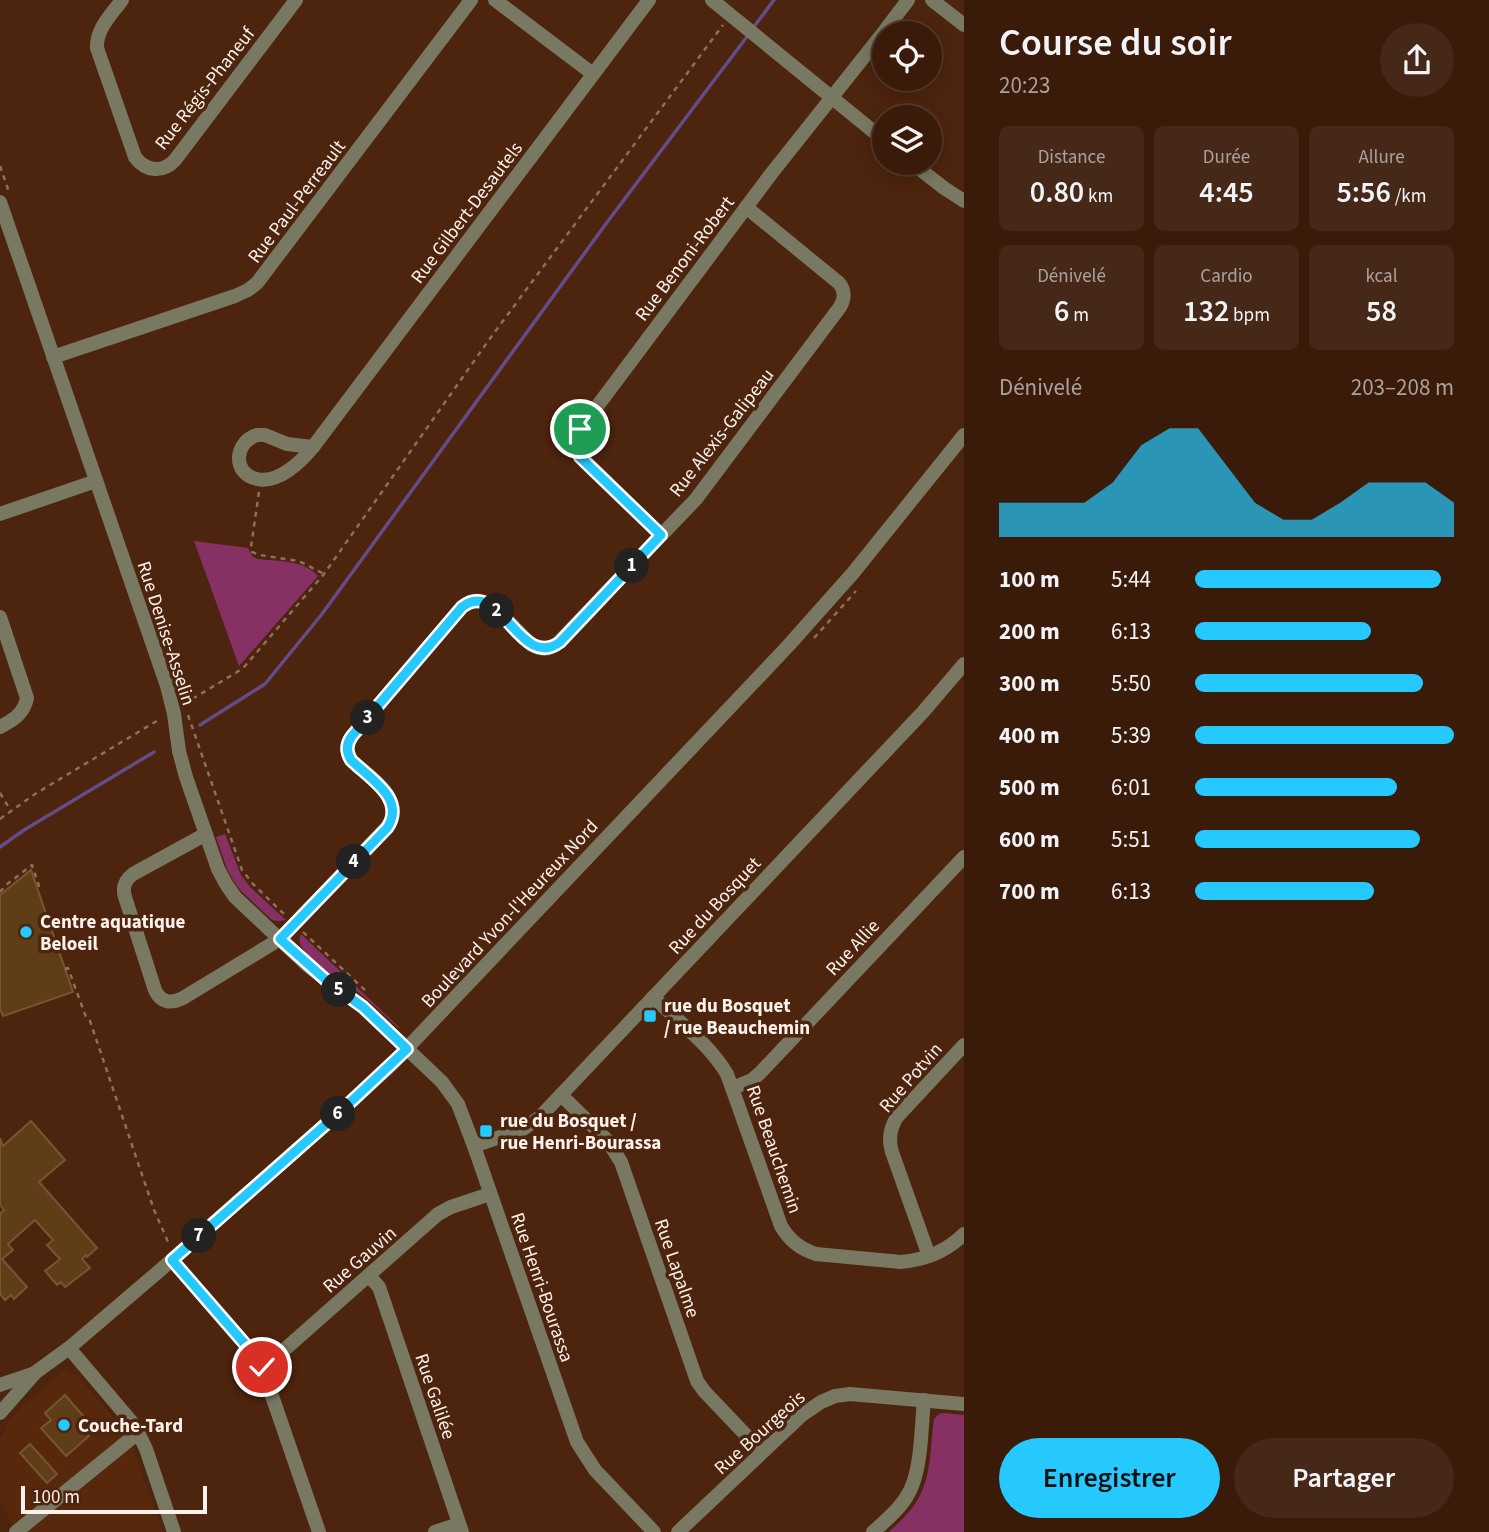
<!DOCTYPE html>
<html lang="fr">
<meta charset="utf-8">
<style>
body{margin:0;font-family:"Source Sans 3",sans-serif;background:#452818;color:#f1f3f6;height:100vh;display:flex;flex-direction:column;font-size:26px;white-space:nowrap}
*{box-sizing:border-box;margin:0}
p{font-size:23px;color:#aba19c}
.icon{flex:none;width:38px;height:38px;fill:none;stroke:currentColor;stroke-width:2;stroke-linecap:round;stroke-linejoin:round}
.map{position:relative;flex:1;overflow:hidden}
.panel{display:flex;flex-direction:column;background:#3a1b0a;width:525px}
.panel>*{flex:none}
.buttons{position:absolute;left:872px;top:21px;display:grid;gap:14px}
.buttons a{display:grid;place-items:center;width:70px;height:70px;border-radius:50%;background:#3a1b0a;box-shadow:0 4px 18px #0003,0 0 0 2px #54392b;font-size:35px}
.scale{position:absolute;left:21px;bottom:18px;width:186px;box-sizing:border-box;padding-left:7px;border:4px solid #fdf1ec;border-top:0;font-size:19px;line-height:24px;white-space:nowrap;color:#fdf1ec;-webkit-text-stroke:5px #4d240e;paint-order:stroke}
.pin{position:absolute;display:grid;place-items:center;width:60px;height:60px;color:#fff;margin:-30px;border:4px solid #fff;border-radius:50%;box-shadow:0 2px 7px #0007}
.km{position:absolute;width:35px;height:35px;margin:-18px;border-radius:50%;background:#222;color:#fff;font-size:19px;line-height:35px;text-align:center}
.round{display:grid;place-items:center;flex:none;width:74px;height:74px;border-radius:37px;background:#452818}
.overview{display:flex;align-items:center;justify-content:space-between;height:119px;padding:0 35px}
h1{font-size:38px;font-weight:600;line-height:52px}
.metrics{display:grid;grid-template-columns:repeat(3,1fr);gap:10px;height:119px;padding:7px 35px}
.metrics div{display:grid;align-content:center;border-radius:10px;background:#452818;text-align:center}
.metrics b{font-size:30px;font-weight:600}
.metrics small{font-size:19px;font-weight:400}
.metrics p{font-size:19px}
.chart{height:196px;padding:14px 35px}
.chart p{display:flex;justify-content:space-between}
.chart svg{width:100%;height:126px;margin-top:7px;fill:#25c9fe;opacity:.7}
.action{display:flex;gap:14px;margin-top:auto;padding:14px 35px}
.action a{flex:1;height:80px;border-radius:42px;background:#25c9fe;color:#111;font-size:28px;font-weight:600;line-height:80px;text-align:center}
.action a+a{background:#452818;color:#f1f3f6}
ul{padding:0 35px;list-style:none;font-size:23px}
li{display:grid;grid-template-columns:112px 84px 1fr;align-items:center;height:52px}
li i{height:18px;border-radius:9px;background:#25c9fe}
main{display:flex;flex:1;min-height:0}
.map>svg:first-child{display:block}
.built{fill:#57280c}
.green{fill:#873064}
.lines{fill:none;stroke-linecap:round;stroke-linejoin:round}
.stream{stroke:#644c88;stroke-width:3.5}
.building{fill:#5f3e17;stroke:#785530;stroke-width:2}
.path{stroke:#8d6f5f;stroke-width:2.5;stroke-dasharray:5 5;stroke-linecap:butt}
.minor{stroke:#787863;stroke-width:14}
.route-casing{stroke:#fff;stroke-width:14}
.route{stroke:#25c9fe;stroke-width:9}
.poi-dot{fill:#25c9fe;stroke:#4d240e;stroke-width:2.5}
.labels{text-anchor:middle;stroke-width:7;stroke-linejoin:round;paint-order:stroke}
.street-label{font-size:19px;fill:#fdf1ec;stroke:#4d240e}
.poi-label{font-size:19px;font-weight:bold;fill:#fdf1ec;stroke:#4d240e;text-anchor:start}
</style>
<main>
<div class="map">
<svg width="964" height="1532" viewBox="0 0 964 1532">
<rect width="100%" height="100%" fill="#4d240e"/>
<polygon class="built" points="66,1371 73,1375 75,1373 124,1430 131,1442 163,1532 15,1532 0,1500 0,1438 8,1423 21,1408 63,1372"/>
<g class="green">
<path d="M194,541L248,548L252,556L257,559C276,561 305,560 318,576L239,666Z"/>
<polygon points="225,834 241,875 251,888 286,920 279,921 272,920 241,891 233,880 227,869 216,837"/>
<path d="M301,934L402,1030L396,1026C384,1015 372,1003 359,993C340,979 317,969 303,949C299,944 299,940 301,934Z"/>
<path d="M943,1413L964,1415V1532H889C899,1522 911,1512 918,1499C932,1475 930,1446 934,1419L939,1414Z"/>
</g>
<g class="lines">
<g class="stream">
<polyline points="753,28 774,0"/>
<polyline points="200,725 265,684 322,614 605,225 749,34"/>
<polyline points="0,847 24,830 154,752"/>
</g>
</g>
<g class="building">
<polygon points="31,870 73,992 3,1016 0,1009 0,895"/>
<polygon points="31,1121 65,1160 39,1182 97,1248 87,1257 86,1255 82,1259 90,1268 65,1287 61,1282 57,1285 45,1271 60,1259 47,1245 53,1240 35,1220 8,1244 13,1250 2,1259 27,1287 14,1299 11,1295 5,1300 0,1294 0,1214 4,1210 0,1205 0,1138 3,1146"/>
<polygon points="65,1395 85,1418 78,1424 89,1436 66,1456 41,1428 51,1420 45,1413"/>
<polygon points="30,1444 57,1474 47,1483 20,1453"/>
</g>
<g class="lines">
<g class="path">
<polyline points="0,166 9,192"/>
<polyline points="259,492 251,547 252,552 260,555 299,561 324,574"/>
<polyline points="814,638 856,591"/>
<polyline points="184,704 237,672 245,666 324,574 491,337 723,25"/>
<polyline points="188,715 242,870 253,884 286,916"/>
<polyline points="0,793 11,811"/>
<polyline points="0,819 35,794 160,719"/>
<polyline points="0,892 6,885 32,865 40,889 38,889"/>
<polyline points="303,932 367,992"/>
<polyline points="65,969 68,968 86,1017 90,1021 154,1210 169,1244"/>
</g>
<g class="minor">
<path d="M122,0C111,15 96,29 97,48L135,157C146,172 163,173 175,160L296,0"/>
<polyline points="495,0 593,74"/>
<polyline points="712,0 884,140"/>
<polyline points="932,0 964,25"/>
<polyline points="912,163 944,188 964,201"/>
<polyline points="0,202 167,686 174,714 179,751 186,777 218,869 226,884 235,897 308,966 363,1007 442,1082 458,1104 474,1146 577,1442 595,1470 654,1532"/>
<polyline points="53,357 235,296 248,290 257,283 471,0"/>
<path d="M257,435H265L287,444L313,447C301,462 278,484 257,479C232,474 234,442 257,435Z"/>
<polyline points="313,447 649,0"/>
<polyline points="0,514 96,481"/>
<polyline points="661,535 583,459 576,446 578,432 771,174 883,33 908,0"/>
<path d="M0,617L27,698C24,714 13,720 0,727"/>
<path d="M206,834L133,874C125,880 122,887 125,897L155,990C161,1003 171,1004 183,998L280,939L389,825C404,796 369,777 351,760C346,752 346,744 352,736L462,607C469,602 475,599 484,602C497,606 520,635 532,645C541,650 549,650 557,644L696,499L840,307C845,299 845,290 839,283L746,207"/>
<path d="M653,997C678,1021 709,1044 727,1074L781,1226C789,1240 800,1249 816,1254L901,1262C925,1260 947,1251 964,1234"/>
<polyline points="733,1088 752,1080 760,1073 964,857"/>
<polyline points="561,1095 607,1140 621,1162 697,1381 704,1391 762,1452"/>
<polyline points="474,1146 523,1129 540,1117 923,712 964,664"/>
<path d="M929,1256L892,1152C888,1139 890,1128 897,1117L964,1045"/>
<polyline points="172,1260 251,1351 262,1367 319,1532"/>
<polyline points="369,1276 379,1287 462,1532"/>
<polyline points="69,1348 135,1426 146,1449 174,1532"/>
<polyline points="262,1367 275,1358 438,1214 451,1207 490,1194"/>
<polyline points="0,1385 35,1373"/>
<polyline points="0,1413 36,1372 69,1348 158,1272 342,1110 393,1063 788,646 853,573 964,435"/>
<polyline points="16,1532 139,1432"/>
<polyline points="435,1532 459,1524"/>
<polyline points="678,1532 802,1415 821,1402 835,1396 850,1394 964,1404"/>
<path d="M873,1532C885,1521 899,1510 907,1496C922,1473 921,1428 924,1400"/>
</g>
</g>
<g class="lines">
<defs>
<path id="route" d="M262,1367L251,1351L172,1260L342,1110L407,1049L363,1007L327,981L280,939L387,828C407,799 369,778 351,760C346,752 346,744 352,736L462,607C500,577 520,672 560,642L661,535L580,457L576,443L580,429"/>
</defs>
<use href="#route" class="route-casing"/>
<use href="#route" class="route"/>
</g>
<g class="poi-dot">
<circle cx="26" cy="932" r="7"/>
<rect x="643" y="1009" width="14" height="14" rx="3.5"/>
<rect x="479" y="1124" width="14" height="14" rx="3.5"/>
<circle cx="64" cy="1425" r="7"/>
</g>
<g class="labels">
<g class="street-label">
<text transform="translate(204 88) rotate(-52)" y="7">Rue Régis-Phaneuf</text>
<text transform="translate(296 201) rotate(-53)" y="7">Rue Paul-Perreault</text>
<text transform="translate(466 212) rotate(-53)" y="7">Rue Gilbert-Desautels</text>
<text transform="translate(684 258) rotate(-53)" y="7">Rue Benoni-Robert</text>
<text transform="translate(721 432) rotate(-52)" y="7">Rue Alexis-Galipeau</text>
<text transform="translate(167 633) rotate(72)" y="7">Rue Denise-Asselin</text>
<text transform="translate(714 905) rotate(-47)" y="7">Rue du Bosquet</text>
<text transform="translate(509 913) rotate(-47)" y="7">Boulevard Yvon-l'Heureux Nord</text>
<text transform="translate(852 947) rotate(-47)" y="7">Rue Allie</text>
<text transform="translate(910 1077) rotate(-49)" y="7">Rue Potvin</text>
<text transform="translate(775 1149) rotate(71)" y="7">Rue Beauchemin</text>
<text transform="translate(359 1259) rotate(-41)" y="7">Rue Gauvin</text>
<text transform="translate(678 1268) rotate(71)" y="7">Rue Lapalme</text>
<text transform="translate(543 1287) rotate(71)" y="7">Rue Henri-Bourassa</text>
<text transform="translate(436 1396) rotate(71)" y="7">Rue Galilée</text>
<text transform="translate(759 1432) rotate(-42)" y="7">Rue Bourgeois</text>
</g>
<g class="poi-label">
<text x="40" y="928">Centre aquatique<tspan x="40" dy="22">Beloeil</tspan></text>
<text x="664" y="1012">rue du Bosquet<tspan x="664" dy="22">/ rue Beauchemin</tspan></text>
<text x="500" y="1127">rue du Bosquet /<tspan x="500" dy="22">rue Henri-Bourassa</tspan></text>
<text x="78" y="1432">Couche-Tard</text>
</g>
</g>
</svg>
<div class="buttons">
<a><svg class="icon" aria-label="locate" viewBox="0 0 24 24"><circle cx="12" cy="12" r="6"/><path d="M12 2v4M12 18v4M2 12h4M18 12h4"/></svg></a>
<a><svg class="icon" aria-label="layers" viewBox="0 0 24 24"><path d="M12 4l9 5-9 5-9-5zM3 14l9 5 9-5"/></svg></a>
</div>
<div class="scale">100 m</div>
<div class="pin" style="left:580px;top:429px;background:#1e9e55"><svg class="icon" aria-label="arrive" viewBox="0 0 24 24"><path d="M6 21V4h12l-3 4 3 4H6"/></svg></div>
<div class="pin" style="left:262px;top:1367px;background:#d93025"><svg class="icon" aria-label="check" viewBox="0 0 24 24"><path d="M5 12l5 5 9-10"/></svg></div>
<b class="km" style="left:632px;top:566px">1</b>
<b class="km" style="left:497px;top:611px">2</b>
<b class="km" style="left:368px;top:718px">3</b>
<b class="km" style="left:354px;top:862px">4</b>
<b class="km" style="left:339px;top:990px">5</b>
<b class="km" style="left:338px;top:1114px">6</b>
<b class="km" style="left:199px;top:1236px">7</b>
</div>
<section class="panel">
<div class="overview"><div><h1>Course du soir</h1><p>20:23</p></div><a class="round"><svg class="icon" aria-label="share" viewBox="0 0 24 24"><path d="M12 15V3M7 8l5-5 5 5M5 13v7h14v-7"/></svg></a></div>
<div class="metrics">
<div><p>Distance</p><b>0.80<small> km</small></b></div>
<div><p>Durée</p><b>4:45</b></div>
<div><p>Allure</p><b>5:56<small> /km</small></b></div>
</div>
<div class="metrics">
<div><p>Dénivelé</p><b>6<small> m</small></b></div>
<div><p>Cardio</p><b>132<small> bpm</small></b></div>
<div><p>kcal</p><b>58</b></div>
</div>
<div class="chart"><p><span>Dénivelé</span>203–208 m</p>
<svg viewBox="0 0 160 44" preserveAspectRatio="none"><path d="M0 44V32L10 32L20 32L30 32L40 25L50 12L60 6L70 6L80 19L90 32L100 38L110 38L120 32L130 25L140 25L150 25L160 32V44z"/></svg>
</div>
<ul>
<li><b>100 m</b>5:44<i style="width:95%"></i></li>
<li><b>200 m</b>6:13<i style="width:68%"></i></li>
<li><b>300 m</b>5:50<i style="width:88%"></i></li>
<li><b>400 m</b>5:39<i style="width:100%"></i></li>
<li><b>500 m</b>6:01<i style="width:78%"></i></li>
<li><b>600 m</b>5:51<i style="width:87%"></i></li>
<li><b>700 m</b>6:13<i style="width:69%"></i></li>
</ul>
<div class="action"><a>Enregistrer</a><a>Partager</a></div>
</section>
</main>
